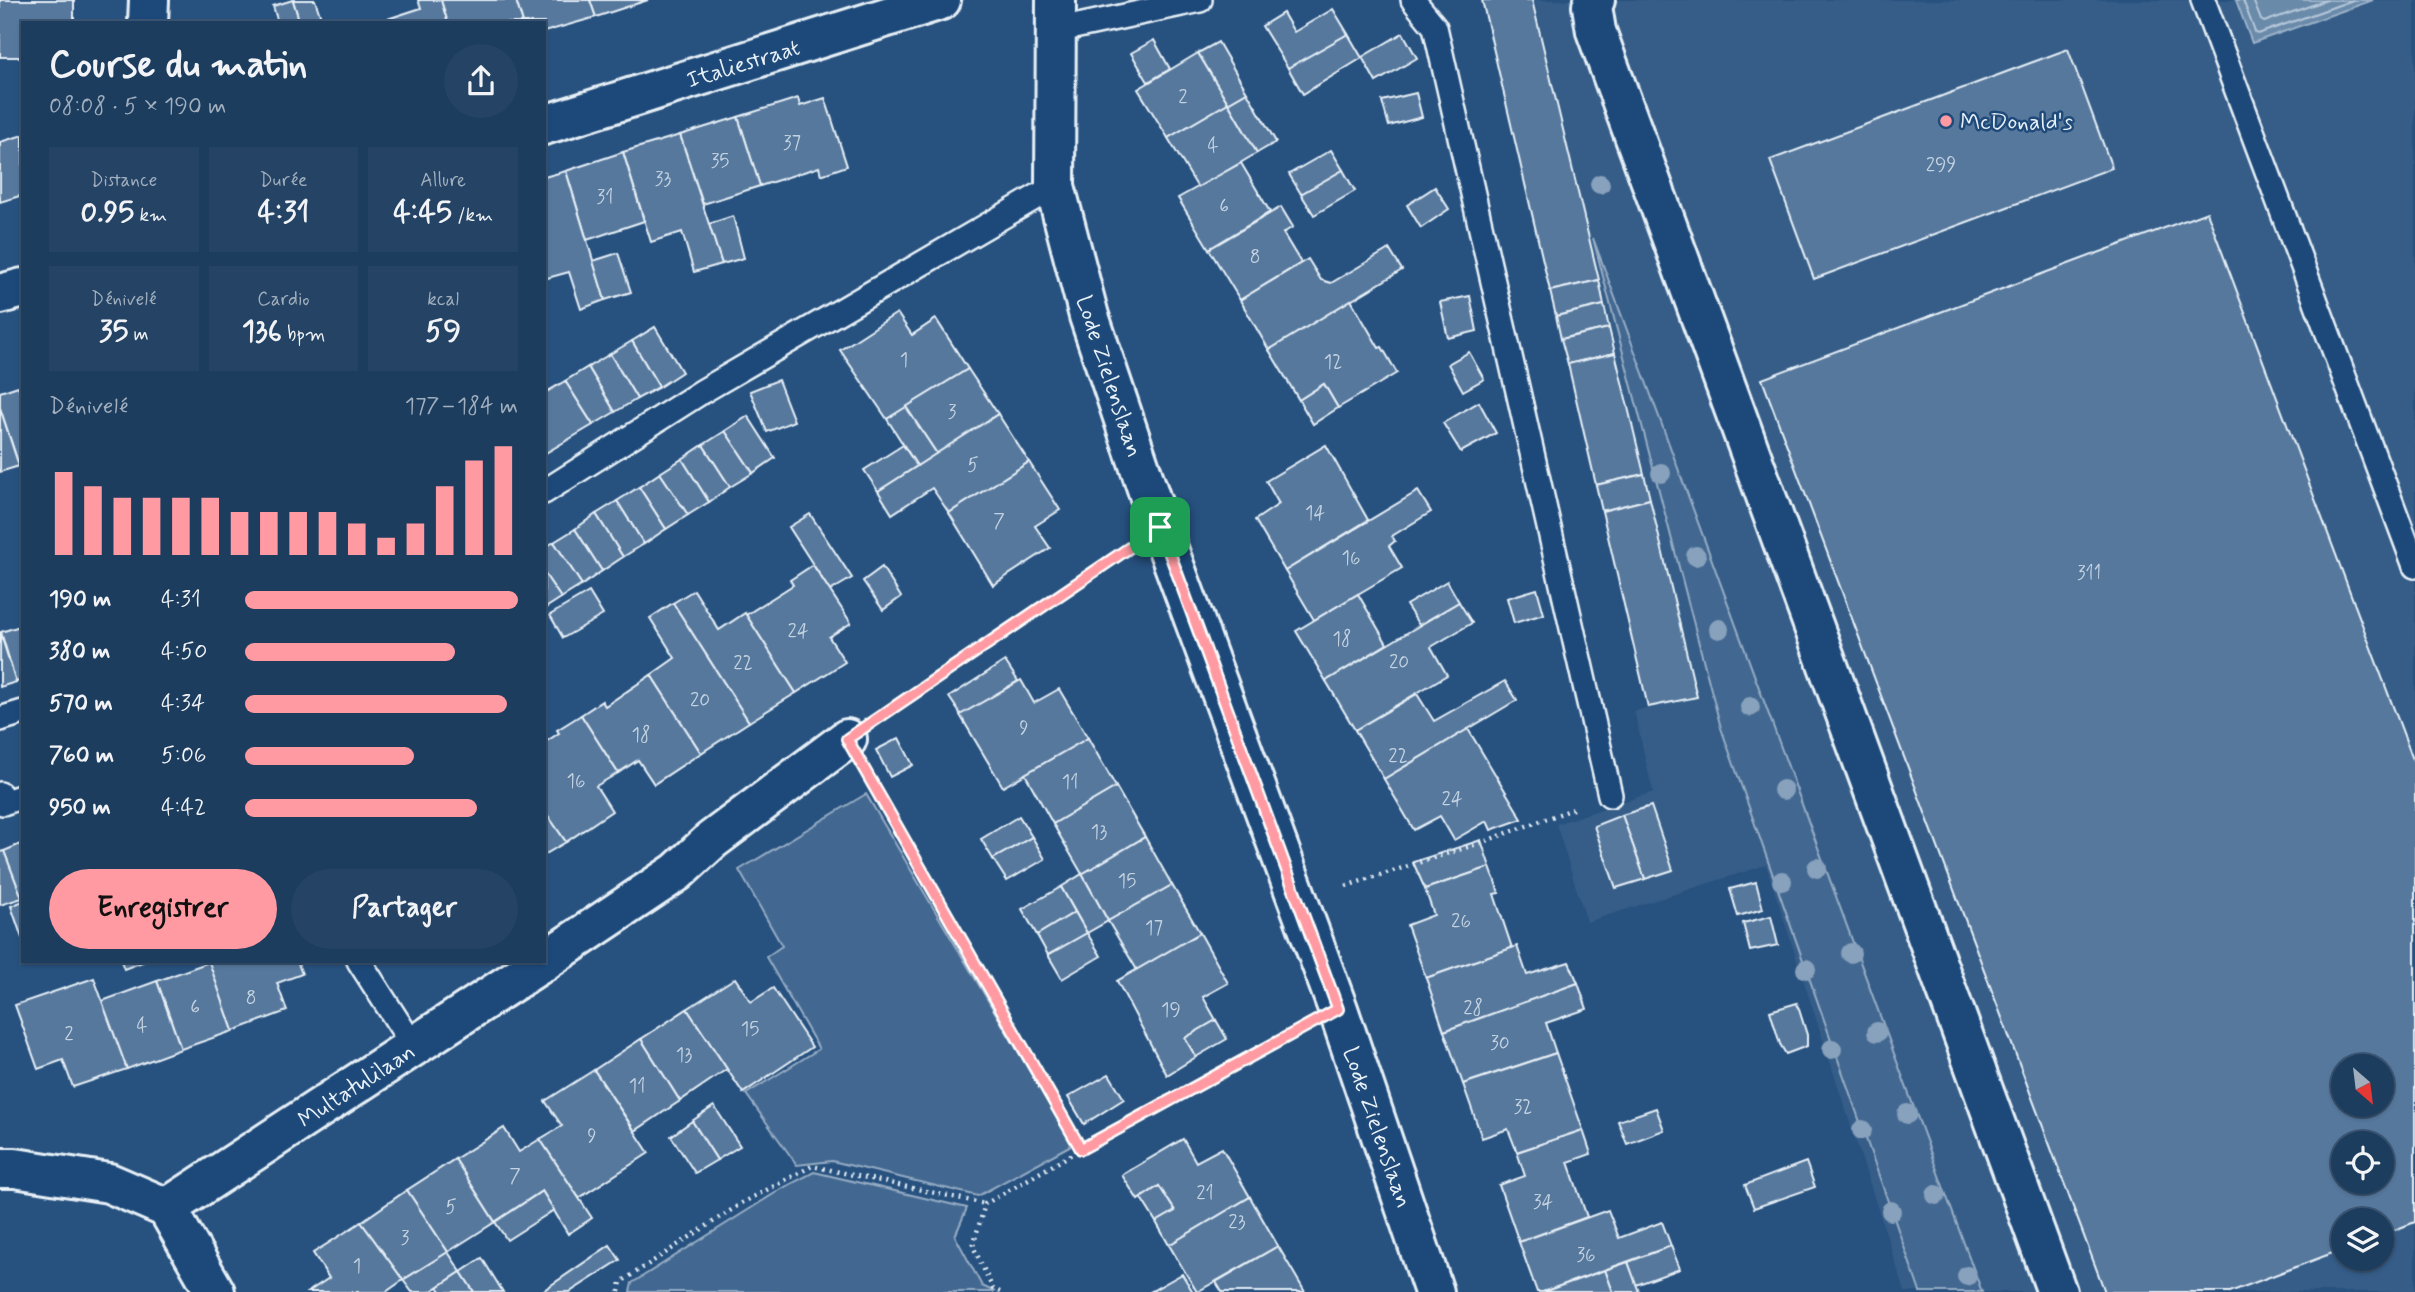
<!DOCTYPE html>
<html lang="fr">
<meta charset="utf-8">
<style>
body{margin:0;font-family:Mynerve,sans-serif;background:#254465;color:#f1f3f6;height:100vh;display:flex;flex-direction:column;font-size:26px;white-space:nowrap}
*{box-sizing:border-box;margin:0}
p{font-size:23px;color:#a0aebd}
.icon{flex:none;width:38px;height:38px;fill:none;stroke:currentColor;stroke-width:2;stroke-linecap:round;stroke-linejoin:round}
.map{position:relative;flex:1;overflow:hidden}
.panel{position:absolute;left:21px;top:21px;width:525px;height:942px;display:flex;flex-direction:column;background:#1d3d5f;border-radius:0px;box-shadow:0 2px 5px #0004,0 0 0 2px #3b5674}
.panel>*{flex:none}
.needle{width:46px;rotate:152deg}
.buttons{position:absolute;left:2331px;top:1054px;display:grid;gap:14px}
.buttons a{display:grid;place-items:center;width:63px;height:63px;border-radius:50%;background:#1d3d5f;box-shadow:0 2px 5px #0004,0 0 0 2px #3b5674;font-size:35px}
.pin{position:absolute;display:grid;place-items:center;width:60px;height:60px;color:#fff;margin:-30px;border-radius:14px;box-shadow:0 4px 10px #0006}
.round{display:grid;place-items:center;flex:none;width:74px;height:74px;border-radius:37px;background:#254465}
.overview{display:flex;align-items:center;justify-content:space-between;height:119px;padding:0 28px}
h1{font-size:38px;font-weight:800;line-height:52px}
.stats{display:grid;grid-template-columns:repeat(3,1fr);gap:10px;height:119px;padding:7px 28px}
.stats div{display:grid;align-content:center;border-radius:0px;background:#254465;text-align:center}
.stats b{font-size:30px;font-weight:800}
.stats small{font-size:19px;font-weight:400}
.stats p{font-size:19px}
.chart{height:196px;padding:14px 28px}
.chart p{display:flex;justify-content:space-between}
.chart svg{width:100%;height:126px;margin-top:7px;stroke:#ff9aa2;stroke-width:6}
.primary-button{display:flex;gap:14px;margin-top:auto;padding:14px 28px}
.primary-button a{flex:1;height:80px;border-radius:42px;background:#ff9aa2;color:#111;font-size:28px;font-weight:800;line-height:80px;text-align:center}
.primary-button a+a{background:#254465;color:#f1f3f6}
ul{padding:0 28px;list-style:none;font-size:23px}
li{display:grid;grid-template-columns:112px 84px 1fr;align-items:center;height:52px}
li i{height:18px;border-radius:9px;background:#ff9aa2}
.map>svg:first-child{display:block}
.built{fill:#355d88;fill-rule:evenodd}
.green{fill:#436891;stroke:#96acc4;stroke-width:2}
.water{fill:#6b8aaa;stroke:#9db3c9;stroke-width:2}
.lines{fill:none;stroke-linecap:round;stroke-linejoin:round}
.shore{stroke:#b6c8d9;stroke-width:2}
.building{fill:#57789d;stroke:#e8f1f8;stroke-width:2;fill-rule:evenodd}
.service-casing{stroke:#e8f1f8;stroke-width:28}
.minor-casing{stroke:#e8f1f8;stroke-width:44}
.path{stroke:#e8f1f8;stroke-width:4.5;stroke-dasharray:2 5;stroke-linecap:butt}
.service{stroke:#1f4a7a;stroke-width:23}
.minor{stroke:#1f4a7a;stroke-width:38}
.tree{fill:#88a1bc}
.route-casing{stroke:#fff;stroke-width:14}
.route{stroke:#ff9aa2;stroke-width:9}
.poi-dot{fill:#ff9aa2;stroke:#1f4a7a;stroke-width:2.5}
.labels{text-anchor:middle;stroke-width:5;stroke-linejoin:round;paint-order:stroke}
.number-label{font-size:19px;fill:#c4d3e1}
.street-label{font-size:23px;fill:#e8f1f8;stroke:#1f4a7a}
.poi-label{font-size:23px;fill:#e8f1f8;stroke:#1f4a7a;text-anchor:start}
</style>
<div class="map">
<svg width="2415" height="1292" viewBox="0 0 2415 1292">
<rect width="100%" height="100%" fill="#27517f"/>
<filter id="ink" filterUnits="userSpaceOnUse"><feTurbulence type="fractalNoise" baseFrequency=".0143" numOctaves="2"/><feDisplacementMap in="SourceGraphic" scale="14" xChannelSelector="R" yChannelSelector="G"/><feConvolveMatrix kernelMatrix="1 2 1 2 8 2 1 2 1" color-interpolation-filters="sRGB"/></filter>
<g filter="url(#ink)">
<path class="built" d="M1534,0H2415V1292H1905L1766,865L1587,922L1556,824L1653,792L1634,711L1697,696ZM2343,1066H2382V1104H2343ZM2343,1143H2382V1181H2343ZM2343,1220H2382V1258H2343Z"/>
<g class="green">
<polygon points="1593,238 1982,1292 1920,1292 1721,728"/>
<polygon points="866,794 1073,1144 978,1196 832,1161 797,1165 746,1094 819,1049 766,957 782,946 739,870"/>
<polygon points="814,1172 967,1208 955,1236 982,1286 995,1292 630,1292 632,1283 783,1188"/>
</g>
<polygon class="water" points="2236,0 2373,0 2252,43"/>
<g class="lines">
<g class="shore">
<polyline points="2243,0 2255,32 2258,34 2353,0"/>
<polyline points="2253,0 2261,20 2264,22 2327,0"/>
</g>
</g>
<g class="building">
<polygon points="0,0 74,0 74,23 23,23 23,57 0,57"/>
<polygon points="293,0 300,23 278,23 273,6"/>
<polygon points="293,0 315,0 322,21 300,23"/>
<polygon points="418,0 441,0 448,23 375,23 421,8"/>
<polygon points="441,0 516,0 523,23 448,23"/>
<polygon points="516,0 590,0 596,17 544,32 544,23 523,23"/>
<polygon points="590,0 648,0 596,17"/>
<polygon points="1482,0 1532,0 1599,280 1550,291"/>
<polygon points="1333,9 1348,34 1288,68 1262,26 1283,13 1294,32"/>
<polygon points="1403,33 1417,58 1376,82 1362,57"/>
<polygon points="1348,34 1362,58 1303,94 1288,68"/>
<polygon points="1154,40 1170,69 1148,82 1131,53"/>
<polygon points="1218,42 1247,92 1228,103 1198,53"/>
<polygon points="2068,49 2112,168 1814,279 1770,160"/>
<polygon points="1198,53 1228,103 1168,138 1138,89"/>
<polygon points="1247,92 1276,142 1257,153 1228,103"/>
<polygon points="1416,93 1422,117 1389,126 1382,101"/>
<polygon points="798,98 800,106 825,98 847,166 821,175 819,167 760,186 738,117"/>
<polygon points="1228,103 1257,153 1198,188 1168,138"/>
<polygon points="738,117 760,186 703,204 680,135"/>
<polygon points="23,135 23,195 0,202 0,142"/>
<polygon points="680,135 722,264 694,272 682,232 651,242 623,152"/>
<polygon points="1331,150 1343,170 1301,194 1289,174"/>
<polygon points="623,152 644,221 587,240 566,171"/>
<polygon points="1241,163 1270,212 1209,249 1178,198"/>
<polygon points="1343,170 1355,191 1314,215 1301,194"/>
<polygon points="566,171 605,300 581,309 569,272 544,279 544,177"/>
<polygon points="1435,187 1449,209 1421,228 1407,205"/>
<polygon points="1281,207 1293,227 1283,233 1301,263 1240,300 1209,249"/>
<path d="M2207,212L2415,765V1222L2382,1235V1220H2343V1249L2230,1292H2105L1762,379ZM2343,1066H2382V1104H2343ZM2343,1143H2382V1181H2343Z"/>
<polygon points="733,216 744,258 722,264 709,224"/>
<polygon points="1389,249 1402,270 1269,350 1240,300 1308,259 1321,280 1331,283"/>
<polygon points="618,253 631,292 605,300 593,261"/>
<polygon points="1599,280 1604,305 1556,316 1550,291"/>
<polygon points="1470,296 1477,331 1448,338 1440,302"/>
<polygon points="1351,300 1379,348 1382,347 1397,373 1338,408 1324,384 1299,400 1269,350"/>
<polygon points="1604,305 1609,328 1561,339 1556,316"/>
<polygon points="897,313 912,335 936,319 968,369 887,419 840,350"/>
<polygon points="655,327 682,372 659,387 632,341"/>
<polygon points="1609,328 1615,353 1568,364 1561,339"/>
<polygon points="632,341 659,387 637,399 610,354"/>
<polygon points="1469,352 1484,379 1463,391 1448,364"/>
<polygon points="1615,353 1644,474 1596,485 1568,364"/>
<polygon points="610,354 637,399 615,412 588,367"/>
<polygon points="588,367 615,412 593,425 565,381"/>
<polygon points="968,369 998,414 937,454 906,407"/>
<polygon points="778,380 794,421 767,432 750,391"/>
<polygon points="565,381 593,425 544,454 544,384 548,391"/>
<polygon points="1324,384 1338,408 1313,424 1299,400"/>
<polygon points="18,386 23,399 23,477 0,408 0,392"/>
<polygon points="1479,402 1496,433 1461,452 1443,423"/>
<polygon points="906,407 937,454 917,466 887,419"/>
<polygon points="0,408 19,466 0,472"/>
<polygon points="998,414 1029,462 949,513 932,488 892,514 878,491"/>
<polygon points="748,416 775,458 753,473 725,431"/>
<polygon points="725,431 753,473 730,487 703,445"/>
<polygon points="703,445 730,487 709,502 682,459"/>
<polygon points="903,445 917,466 878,491 864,470"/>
<polygon points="1326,445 1368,520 1285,571 1255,520 1279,504 1266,481"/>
<polygon points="682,459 709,502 688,515 660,473"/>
<polygon points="1029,462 1060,510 1035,526 1050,548 993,585 949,513"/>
<polygon points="660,473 688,515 666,529 639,487"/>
<polygon points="1644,474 1650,499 1602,511 1596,485"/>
<polygon points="639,487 666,529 644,544 617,501"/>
<polygon points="1418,491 1431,512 1392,536 1395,541 1389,546 1402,568 1314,620 1285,571"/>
<polygon points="1650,499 1697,697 1648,707 1602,511"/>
<polygon points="617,501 644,544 623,557 596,514"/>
<polygon points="596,514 623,557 602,571 575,529"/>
<polygon points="810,514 852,578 830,591 789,527"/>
<polygon points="575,529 602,571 582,585 554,542"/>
<polygon points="554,542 582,585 561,598 544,573 544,548"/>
<polygon points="813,565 851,623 829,637 845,662 796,693 746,615 793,585 790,580"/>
<polygon points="882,567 901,597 883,610 863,581"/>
<polygon points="544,573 561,598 544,609"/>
<polygon points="1447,581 1459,602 1419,625 1406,605"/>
<polygon points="1537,589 1544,614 1514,623 1507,598"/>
<polygon points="694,590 719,630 745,613 796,693 749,722 673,603"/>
<polygon points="589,592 603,615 563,638 550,615"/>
<polygon points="1358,594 1387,644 1326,681 1296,631"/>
<polygon points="1459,602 1472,623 1431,647 1447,675 1355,730 1326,681"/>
<polygon points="673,603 749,722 701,753 651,675 675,658 650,618"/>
<polygon points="23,625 23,680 16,682 1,632"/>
<polygon points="0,632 16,682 0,687"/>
<polygon points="1005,661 1018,681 961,715 949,697"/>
<polygon points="651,675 701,753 654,784 638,760 618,773 581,715 602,701 605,706"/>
<polygon points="1021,680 1034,703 1059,689 1088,738 1003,787 960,715"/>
<polygon points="1505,681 1517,700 1384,779 1355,730 1417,694 1434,721"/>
<polygon points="581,715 618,773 596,786 612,811 566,842 544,810 544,743 559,733 557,730"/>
<polygon points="1468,729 1522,819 1491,830 1487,821 1454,840 1440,816 1414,830 1384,779"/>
<polygon points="899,738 913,765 890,777 876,750"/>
<polygon points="1088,738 1116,787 1053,824 1025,774"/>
<polygon points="1116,787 1145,837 1082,874 1053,824"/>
<polygon points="1651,806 1673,870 1645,879 1622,815"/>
<polygon points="544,810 566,842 544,855"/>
<polygon points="1622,815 1645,879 1616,888 1594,826"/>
<polygon points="1019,816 1032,837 993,859 981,839"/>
<polygon points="1032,837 1045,859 1007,881 993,859"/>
<polygon points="1145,837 1172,885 1108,921 1082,874"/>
<polygon points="1481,840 1490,867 1425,889 1413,862"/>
<polygon points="23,843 23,897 22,898 4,851"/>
<polygon points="4,851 22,898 0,905 0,852"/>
<polygon points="1490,867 1499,893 1494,894 1512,948 1426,978 1407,925 1434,915 1425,889"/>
<polygon points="1082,874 1108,921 1087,933 1061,887"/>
<polygon points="1756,882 1763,909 1738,916 1730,889"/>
<polygon points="1172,885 1200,933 1137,970 1108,921"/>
<polygon points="1061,887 1075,912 1037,935 1022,909"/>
<polygon points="23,901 23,938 22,938 11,906"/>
<polygon points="1075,912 1087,933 1048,955 1037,935"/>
<polygon points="1771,916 1778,945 1750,951 1743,923"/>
<polygon points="1087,933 1101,956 1062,979 1048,955"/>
<polygon points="1200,933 1228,983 1203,997 1216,1020 1185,1038 1196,1057 1167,1075 1117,981"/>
<polygon points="1517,946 1527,975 1569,962 1578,983 1444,1031 1426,978"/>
<polygon points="121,961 145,961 124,969"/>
<polygon points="208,961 297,961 302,974 277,983 287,1011 233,1031"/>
<polygon points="209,962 233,1031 181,1049 157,981"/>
<polygon points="94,978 127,1069 73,1087 63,1060 38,1069 15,1005"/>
<polygon points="735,978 751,1002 773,988 812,1047 743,1093 687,1009"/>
<polygon points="157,981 181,1049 127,1069 102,1001"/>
<polygon points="1578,983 1587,1009 1546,1023 1556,1053 1463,1084 1444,1031"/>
<polygon points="1797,1003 1807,1035 1807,1046 1786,1054 1780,1044 1770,1011"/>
<polygon points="687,1009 727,1069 680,1101 641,1039"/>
<polygon points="1216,1020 1227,1039 1196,1057 1185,1038"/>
<polygon points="641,1039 680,1101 635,1131 594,1070"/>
<polygon points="1556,1053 1583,1130 1517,1152 1508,1129 1482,1138 1463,1084"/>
<polygon points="594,1070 649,1153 579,1198 540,1139 562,1126 545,1101"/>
<polygon points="1109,1074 1124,1099 1084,1124 1068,1097"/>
<polygon points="714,1106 740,1146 717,1160 692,1121"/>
<polygon points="1656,1108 1664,1130 1627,1144 1618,1121"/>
<polygon points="692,1121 717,1160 695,1173 671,1136"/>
<polygon points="504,1128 519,1152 540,1139 592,1218 568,1234 542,1191 495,1222 455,1159"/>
<polygon points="1583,1130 1591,1154 1568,1162 1587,1217 1519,1242 1499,1185 1525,1176 1517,1152"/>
<polygon points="1183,1139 1196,1162 1222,1148 1250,1197 1169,1245 1156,1222 1175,1211 1159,1186 1138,1200 1122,1175"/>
<polygon points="455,1159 495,1222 448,1252 407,1190"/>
<polygon points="1806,1162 1815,1187 1754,1208 1745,1185"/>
<polygon points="1159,1186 1175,1211 1156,1222 1141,1198"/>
<polygon points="407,1190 448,1252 403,1280 361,1222"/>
<polygon points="542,1191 554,1210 507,1240 495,1222"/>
<polygon points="1250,1197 1278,1246 1197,1292 1169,1245"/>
<polygon points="1608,1210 1619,1238 1662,1222 1671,1246 1543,1292 1537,1292 1519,1242"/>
<polygon points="361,1222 403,1280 386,1292 308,1292 329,1278 313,1253"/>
<polygon points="610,1245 620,1260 570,1292 541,1292"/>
<polygon points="1278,1246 1305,1292 1222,1292 1216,1282"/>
<polygon points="1671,1246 1680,1269 1636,1285 1628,1262"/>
<polygon points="448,1252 461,1272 430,1292 412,1292 403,1280"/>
<polygon points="482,1258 503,1292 474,1292 461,1272"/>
<polygon points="1628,1262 1639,1292 1613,1292 1605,1270"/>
<polygon points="1605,1270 1613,1292 1543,1292"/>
<polygon points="461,1272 474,1292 442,1292 438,1287"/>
<polygon points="1182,1274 1193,1292 1150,1292"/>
</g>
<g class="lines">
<defs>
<g id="service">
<polyline points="1413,0 1435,27 1610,795"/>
<polyline points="2203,0 2415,566"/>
<polyline points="1055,31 1200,0"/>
<polyline points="544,492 703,391 1055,186"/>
<polyline points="0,719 23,712"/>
<polyline points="0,794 3,803 23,796"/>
<polyline points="359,961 414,1047"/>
</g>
<g id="minor">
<polyline points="1056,0 1055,186 1089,316 1160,527 1338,1009 1434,1292"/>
<polyline points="1595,0 1592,6 1596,31 2057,1292"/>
<polyline points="148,23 149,0"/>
<polyline points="544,125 941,0"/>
<polyline points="0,294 23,288"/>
<polyline points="544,961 677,872 712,840 847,739"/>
<polyline points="0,1168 15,1168 109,1183 167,1208 215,1292"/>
<polyline points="167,1208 544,961"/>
</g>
</defs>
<use href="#service" class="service-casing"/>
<use href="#minor" class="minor-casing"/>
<g class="path">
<polyline points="886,713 1119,555"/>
<polyline points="872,782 1081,1149"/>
<polyline points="1346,886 1480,843 1573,809"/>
<polyline points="619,1292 621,1282 742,1203 812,1166 985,1204"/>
<polyline points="1000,1292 993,1289 973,1246 985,1204 1081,1149 1294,1033"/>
</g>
<use href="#service" class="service"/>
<use href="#minor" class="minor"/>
</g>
<g class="tree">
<circle cx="1600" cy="184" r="10"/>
<circle cx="1661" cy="473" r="10"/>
<circle cx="1696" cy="556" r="10"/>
<circle cx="1719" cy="629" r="10"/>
<circle cx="1750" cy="707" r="10"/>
<circle cx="1783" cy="790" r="10"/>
<circle cx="1817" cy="868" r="10"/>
<circle cx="1782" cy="881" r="10"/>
<circle cx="1851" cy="953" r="10"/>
<circle cx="1806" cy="969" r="10"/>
<circle cx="1877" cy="1032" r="10"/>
<circle cx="1832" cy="1049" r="10"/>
<circle cx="1907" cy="1114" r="10"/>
<circle cx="1862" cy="1130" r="10"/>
<circle cx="1936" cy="1195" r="10"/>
<circle cx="1891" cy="1211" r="10"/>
<circle cx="1967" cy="1276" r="10"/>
</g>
</g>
<g class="lines" filter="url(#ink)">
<defs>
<polygon id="route" points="1160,527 1338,1009 1081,1149 847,739"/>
</defs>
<use href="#route" class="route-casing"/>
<use href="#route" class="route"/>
</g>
<circle class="poi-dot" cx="1946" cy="121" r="7"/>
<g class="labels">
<g class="number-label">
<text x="1183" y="103">2</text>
<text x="792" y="149">37</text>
<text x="1213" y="152">4</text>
<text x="720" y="167">35</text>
<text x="1941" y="171">299</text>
<text x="663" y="185">33</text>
<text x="605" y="203">31</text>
<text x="1224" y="212">6</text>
<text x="1255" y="263">8</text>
<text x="904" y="366">1</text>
<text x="1333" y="368">12</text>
<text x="952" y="418">3</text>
<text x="973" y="471">5</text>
<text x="1315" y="519">14</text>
<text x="999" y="527">7</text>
<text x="1351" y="564">16</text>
<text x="2089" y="579">311</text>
<text x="798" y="637">24</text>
<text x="1342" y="645">18</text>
<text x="1399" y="668">20</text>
<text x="743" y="669">22</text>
<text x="700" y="706">20</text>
<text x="1024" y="734">9</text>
<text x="641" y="741">18</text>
<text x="1398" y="762">22</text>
<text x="576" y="787">16</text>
<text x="1070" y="788">11</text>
<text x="1452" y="805">24</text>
<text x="1099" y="838">13</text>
<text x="1127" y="887">15</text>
<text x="1461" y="927">26</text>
<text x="1154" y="934">17</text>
<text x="251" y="1004">8</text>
<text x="195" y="1013">6</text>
<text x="1473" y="1014">28</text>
<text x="1171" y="1016">19</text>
<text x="142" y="1032">4</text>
<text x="750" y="1035">15</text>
<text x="69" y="1040">2</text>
<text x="1500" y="1049">30</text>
<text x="684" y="1061">13</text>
<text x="637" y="1092">11</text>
<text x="1523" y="1113">32</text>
<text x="592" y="1142">9</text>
<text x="515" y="1182">7</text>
<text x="1205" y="1199">21</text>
<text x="1543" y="1208">34</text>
<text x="451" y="1213">5</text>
<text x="1237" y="1228">23</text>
<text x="405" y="1244">3</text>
<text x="1586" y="1261">36</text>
<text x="357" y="1272">1</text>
</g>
<g class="street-label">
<text transform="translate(743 63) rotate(-17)" y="8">Italiestraat</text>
<text transform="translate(1110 376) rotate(72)" y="8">Lode Zielenslaan</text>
<text transform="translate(356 1085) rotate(-33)" y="8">Multatulilaan</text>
<text transform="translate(1378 1127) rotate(71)" y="8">Lode Zielenslaan</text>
</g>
<g class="poi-label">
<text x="1960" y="129">McDonald's</text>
</g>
</g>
</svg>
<div class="buttons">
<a><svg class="needle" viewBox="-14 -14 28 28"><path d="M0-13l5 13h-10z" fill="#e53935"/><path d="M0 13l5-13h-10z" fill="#a0aebd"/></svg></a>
<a><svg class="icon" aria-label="locate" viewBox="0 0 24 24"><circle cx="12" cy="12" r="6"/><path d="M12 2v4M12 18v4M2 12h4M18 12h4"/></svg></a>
<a><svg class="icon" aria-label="layers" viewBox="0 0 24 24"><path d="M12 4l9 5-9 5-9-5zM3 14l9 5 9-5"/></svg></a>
</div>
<div class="pin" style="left:1160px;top:527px;background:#1e9e55"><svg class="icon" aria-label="arrive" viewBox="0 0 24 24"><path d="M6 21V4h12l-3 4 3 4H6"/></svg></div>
<section class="panel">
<div class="overview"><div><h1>Course du matin</h1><p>08:08 · 5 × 190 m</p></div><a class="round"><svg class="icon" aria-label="share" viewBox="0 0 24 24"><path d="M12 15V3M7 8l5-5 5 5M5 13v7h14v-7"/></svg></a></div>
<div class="stats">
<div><p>Distance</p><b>0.95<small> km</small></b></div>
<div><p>Durée</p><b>4:31</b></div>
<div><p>Allure</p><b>4:45<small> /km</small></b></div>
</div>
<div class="stats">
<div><p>Dénivelé</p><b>35<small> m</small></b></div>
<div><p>Cardio</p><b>136<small> bpm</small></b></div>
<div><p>kcal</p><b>59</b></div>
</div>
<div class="chart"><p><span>Dénivelé</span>177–184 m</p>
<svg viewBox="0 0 160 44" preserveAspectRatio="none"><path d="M5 44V15M15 44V20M25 44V24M35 44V24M45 44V24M55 44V24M65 44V29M75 44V29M85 44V29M95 44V29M105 44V33M115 44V38M125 44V33M135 44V20M145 44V11M155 44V6"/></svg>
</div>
<ul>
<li><b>190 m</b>4:31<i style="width:100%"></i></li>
<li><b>380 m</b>4:50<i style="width:77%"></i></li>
<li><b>570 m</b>4:34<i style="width:96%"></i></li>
<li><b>760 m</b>5:06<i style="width:62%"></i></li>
<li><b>950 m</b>4:42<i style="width:85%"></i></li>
</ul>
<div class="primary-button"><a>Enregistrer</a><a>Partager</a></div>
</section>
</div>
